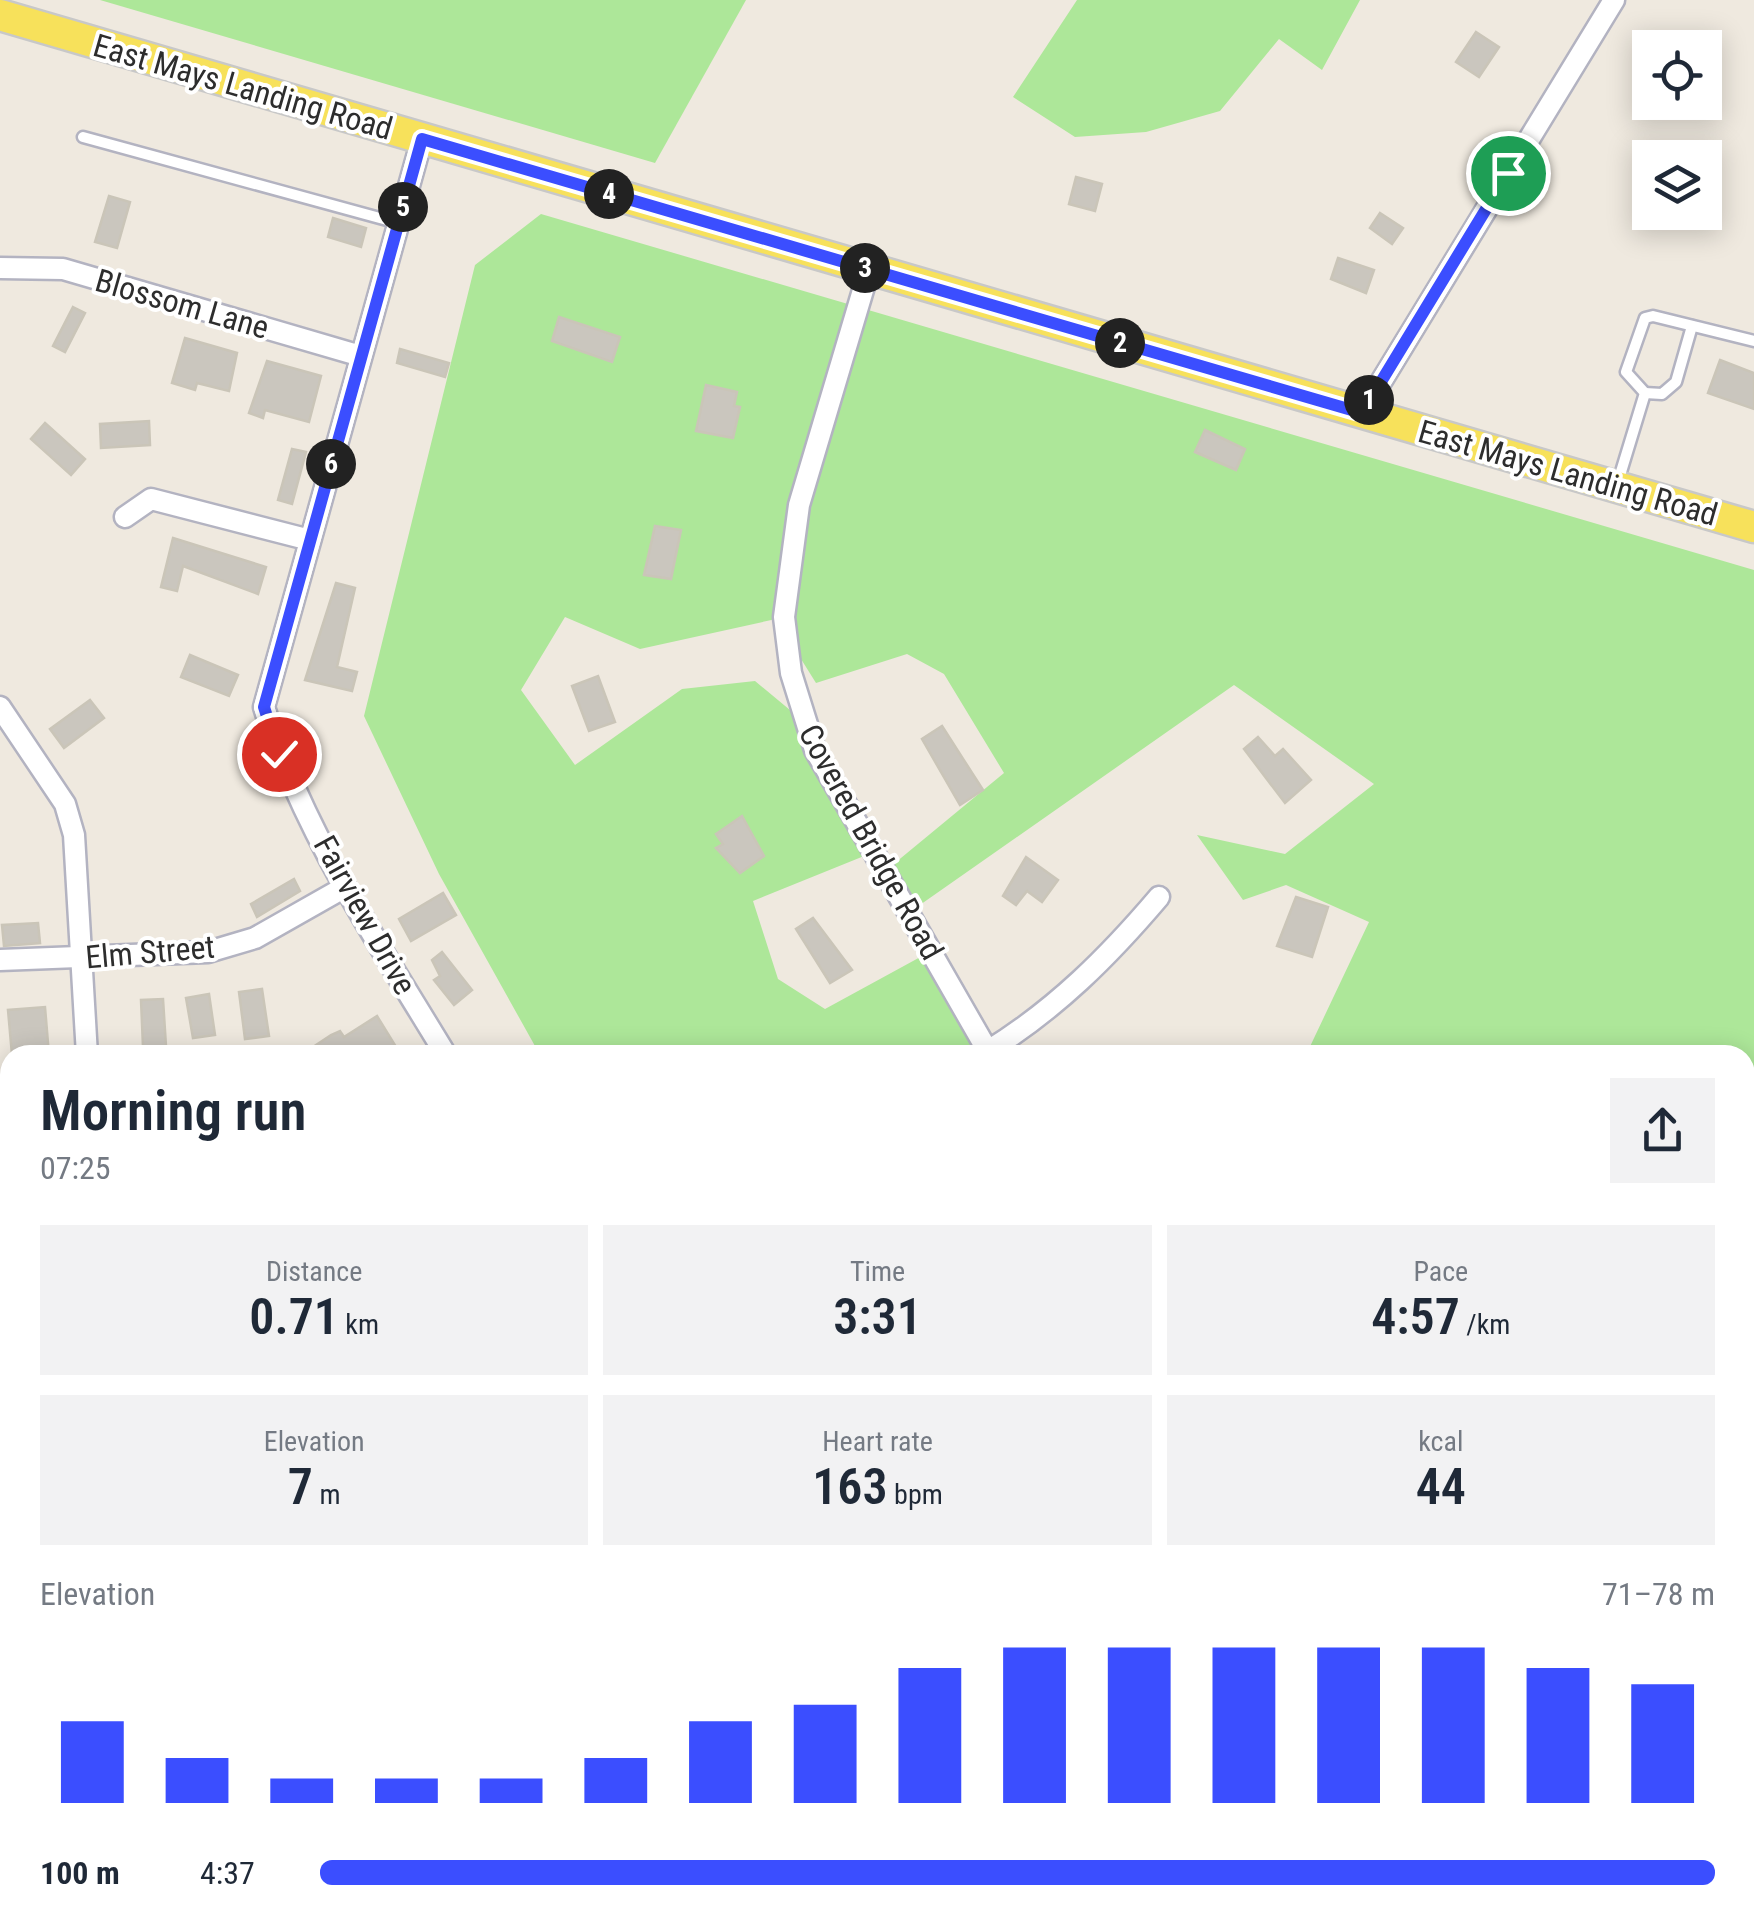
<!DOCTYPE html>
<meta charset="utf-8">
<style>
body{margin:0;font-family:"Roboto Condensed",sans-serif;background:#f2f2f3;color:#1f2937;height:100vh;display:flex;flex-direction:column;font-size:38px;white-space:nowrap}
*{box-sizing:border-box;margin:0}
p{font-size:32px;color:#747a83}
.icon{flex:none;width:55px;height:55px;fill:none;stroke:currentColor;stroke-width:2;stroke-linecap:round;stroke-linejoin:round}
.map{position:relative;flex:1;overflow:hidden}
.panel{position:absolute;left:0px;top:1045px;width:1755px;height:885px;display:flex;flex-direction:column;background:#fff;border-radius:30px 30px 0 0;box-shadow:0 5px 25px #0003}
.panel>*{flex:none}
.tools{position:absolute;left:1632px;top:30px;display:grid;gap:20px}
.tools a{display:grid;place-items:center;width:90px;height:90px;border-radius:0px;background:#fff;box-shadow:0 5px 25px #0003;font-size:50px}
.pin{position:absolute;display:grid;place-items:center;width:85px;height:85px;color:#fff;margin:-42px;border:5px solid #fff;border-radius:50%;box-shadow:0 2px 10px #0007}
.km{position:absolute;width:50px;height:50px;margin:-25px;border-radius:50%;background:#222;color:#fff;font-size:28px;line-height:50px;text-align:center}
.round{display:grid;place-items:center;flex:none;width:105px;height:105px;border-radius:0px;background:#f2f2f3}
.overview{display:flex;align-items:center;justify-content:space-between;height:170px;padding:0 40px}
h1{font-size:55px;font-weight:600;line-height:75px}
.figures{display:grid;grid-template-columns:repeat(3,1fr);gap:15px;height:170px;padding:10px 40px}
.figures div{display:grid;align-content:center;border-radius:0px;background:#f2f2f3;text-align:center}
.figures b{font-size:50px;font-weight:600}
.figures small{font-size:28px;font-weight:400}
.figures p{font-size:28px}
.chart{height:280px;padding:20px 40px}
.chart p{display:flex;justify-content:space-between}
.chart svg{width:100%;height:180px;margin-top:10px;stroke:#3b4eff;stroke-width:6}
ul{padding:0 40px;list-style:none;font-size:32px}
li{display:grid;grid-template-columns:160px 120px 1fr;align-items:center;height:75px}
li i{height:25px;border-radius:12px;background:#3b4eff}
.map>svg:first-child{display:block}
.green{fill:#ade799}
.building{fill:#cac6be;stroke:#cac5b8;stroke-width:2.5}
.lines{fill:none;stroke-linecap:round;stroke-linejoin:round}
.lane-casing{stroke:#b3b3c1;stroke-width:15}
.street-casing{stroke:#b3b3c1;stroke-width:25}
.primary-casing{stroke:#c8c8c8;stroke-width:35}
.lane{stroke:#fff;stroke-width:10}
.street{stroke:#fff;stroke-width:20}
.primary{stroke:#f7e15b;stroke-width:30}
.route-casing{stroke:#fff;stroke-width:20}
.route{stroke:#3b4eff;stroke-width:12}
.labels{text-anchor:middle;stroke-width:8;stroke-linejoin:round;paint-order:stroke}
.street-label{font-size:32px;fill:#2d2d2d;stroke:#fff}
</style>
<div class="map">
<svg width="1754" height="1930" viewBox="0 0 1754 1930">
<rect width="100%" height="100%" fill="#efe9df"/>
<g class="green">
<polygon points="100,0 746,0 655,163"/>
<polygon points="1077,0 1360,0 1322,70 1279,39 1220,111 1146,132 1075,137 1013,97"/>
<polygon points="541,214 1754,570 1754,1930 1578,1930 1575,1920 1745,1920 1745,1055 1306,1055 1369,922 1286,885 1243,900 1197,835 1285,854 1374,784 1234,685 907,914 884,872 1004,773 944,674 907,654 816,683 776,619 640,649 565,617 521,690 575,765 682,689 755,681 802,720 874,852 753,901 778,979 825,1009 924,955 985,1055 540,1055 439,874 364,716 475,265"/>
<polygon points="1050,1920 1274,1920 1239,1930 1040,1930"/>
</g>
<g class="building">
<polygon points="1476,32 1499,47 1479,77 1456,62"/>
<polygon points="1076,177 1102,184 1095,211 1069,204"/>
<polygon points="109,196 130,202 117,248 95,242"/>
<polygon points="1380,213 1403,228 1392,244 1370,228"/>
<polygon points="333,218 366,228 361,247 328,237"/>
<polygon points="1338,258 1374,270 1366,293 1331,279"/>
<polygon points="73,307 85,313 65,352 53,346"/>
<polygon points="559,317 620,337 612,362 552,341"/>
<polygon points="185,338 237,353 229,391 197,383 195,390 172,383"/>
<polygon points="400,349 449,363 445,377 397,363"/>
<polygon points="1720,360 1754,373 1754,409 1708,393"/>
<polygon points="267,361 321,376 309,422 265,410 263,418 249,413"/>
<polygon points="706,385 737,392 734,406 740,407 733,438 696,431"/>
<polygon points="149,421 150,445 101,448 100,424"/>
<polygon points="45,423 85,459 71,475 31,439"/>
<polygon points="1205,430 1245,449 1236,470 1195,452"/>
<polygon points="292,449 306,452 292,504 278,500"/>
<polygon points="655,526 681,530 671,579 644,575"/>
<polygon points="173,538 266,567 258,594 183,566 177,591 161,587"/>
<polygon points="336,583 355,588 337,667 357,672 352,691 305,680"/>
<polygon points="190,655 238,675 229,696 181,677"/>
<polygon points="598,676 615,722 589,731 572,686"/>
<polygon points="90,700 104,718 64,748 50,729"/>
<polygon points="942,726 983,790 960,805 922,739"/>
<polygon points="1258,737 1275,756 1283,749 1311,780 1285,803 1244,749"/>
<polygon points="742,816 764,856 740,873 716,848 723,844 716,834"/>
<polygon points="1026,857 1058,880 1042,902 1027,891 1016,905 1003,896"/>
<polygon points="294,879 300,891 257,917 251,904"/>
<polygon points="443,893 456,915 411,941 399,919"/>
<polygon points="1296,897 1328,907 1312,957 1277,946"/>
<polygon points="813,918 852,970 830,983 796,929"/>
<polygon points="38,923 40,943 4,946 2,925"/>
<polygon points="442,952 472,990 454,1005 434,980 440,976 432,960"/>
<polygon points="262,989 269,1036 245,1039 239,992"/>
<polygon points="209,994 215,1035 193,1038 186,998"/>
<polygon points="163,999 166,1046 143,1047 141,1000"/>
<polygon points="45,1007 49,1055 12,1055 8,1010"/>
<polygon points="377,1016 401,1055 301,1055 331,1035 340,1031 344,1037"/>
</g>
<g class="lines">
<defs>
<g id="lane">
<polyline points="83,137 398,223"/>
<polyline points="1645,393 1662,394 1676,382 1692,326"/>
<polyline points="1617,485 1645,393 1626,372 1645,318 1653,316 1754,341"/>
</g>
<g id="street">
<path d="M422,139L264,707C303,832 379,944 446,1055"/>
<polyline points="0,268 63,269 361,356"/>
<polyline points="869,270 799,505 784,617 791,673 815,750 990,1055"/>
<polyline points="1362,413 1614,0"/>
<polyline points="125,517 151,499 310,540"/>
<polyline points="0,707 65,804 74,835 87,1055"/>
<polyline points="0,960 208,952 255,938 345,887"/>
<path d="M988,1051C1056,1009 1108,957 1159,897"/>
<polyline points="0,1287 10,1286"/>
<polyline points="0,1474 10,1473"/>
<polyline points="0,1677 10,1676"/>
<polyline points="1374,1920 1377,1930"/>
<polyline points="774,1930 780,1920"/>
</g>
<polyline id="primary" points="0,15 1754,527"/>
</defs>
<use href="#lane" class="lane-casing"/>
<use href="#street" class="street-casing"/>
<use href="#primary" class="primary-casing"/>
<use href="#lane" class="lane"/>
<use href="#street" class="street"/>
<use href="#primary" class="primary"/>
</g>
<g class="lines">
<defs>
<polyline id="route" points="279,754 264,707 422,139 1362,413 1508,173"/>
</defs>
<use href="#route" class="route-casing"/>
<use href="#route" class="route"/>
</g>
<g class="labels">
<g class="street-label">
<text transform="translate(243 87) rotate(16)" y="11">East Mays Landing Road</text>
<text transform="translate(182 304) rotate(16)" y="11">Blossom Lane</text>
<text transform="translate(1568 473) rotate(16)" y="11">East Mays Landing Road</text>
<text transform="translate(871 842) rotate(61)" y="11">Covered Bridge Road</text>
<text transform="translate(365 915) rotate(61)" y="11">Fairview Drive</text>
<text transform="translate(150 952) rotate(-5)" y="11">Elm Street</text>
</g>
</g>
</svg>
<div class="tools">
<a><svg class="icon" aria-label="locate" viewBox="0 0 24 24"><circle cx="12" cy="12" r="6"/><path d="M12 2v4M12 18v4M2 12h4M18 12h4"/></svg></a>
<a><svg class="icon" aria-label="layers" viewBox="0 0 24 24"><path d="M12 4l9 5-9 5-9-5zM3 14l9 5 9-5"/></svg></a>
</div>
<div class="pin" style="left:1508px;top:173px;background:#1e9e55"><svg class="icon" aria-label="arrive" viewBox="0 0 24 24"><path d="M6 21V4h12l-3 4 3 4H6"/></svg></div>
<div class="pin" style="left:279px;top:754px;background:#d93025"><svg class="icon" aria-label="check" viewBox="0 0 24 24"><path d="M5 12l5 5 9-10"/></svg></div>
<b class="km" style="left:1369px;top:400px">1</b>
<b class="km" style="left:1120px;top:343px">2</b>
<b class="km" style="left:865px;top:268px">3</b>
<b class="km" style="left:609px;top:194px">4</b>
<b class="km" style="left:403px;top:207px">5</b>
<b class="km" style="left:331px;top:464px">6</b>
<section class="panel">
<div class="overview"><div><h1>Morning run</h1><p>07:25</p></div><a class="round"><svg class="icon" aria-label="share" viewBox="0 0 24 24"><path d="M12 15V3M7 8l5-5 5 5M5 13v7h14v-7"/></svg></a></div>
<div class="figures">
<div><p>Distance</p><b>0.71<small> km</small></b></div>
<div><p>Time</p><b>3:31</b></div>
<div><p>Pace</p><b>4:57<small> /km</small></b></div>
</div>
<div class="figures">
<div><p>Elevation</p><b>7<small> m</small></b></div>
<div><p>Heart rate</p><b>163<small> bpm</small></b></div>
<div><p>kcal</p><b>44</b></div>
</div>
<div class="chart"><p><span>Elevation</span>71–78 m</p>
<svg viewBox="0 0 160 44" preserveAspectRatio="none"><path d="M5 44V24M15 44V33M25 44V38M35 44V38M45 44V38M55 44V33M65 44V24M75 44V20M85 44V11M95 44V6M105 44V6M115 44V6M125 44V6M135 44V6M145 44V11M155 44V15"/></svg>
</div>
<ul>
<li><b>100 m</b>4:37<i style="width:100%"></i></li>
</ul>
</section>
</div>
